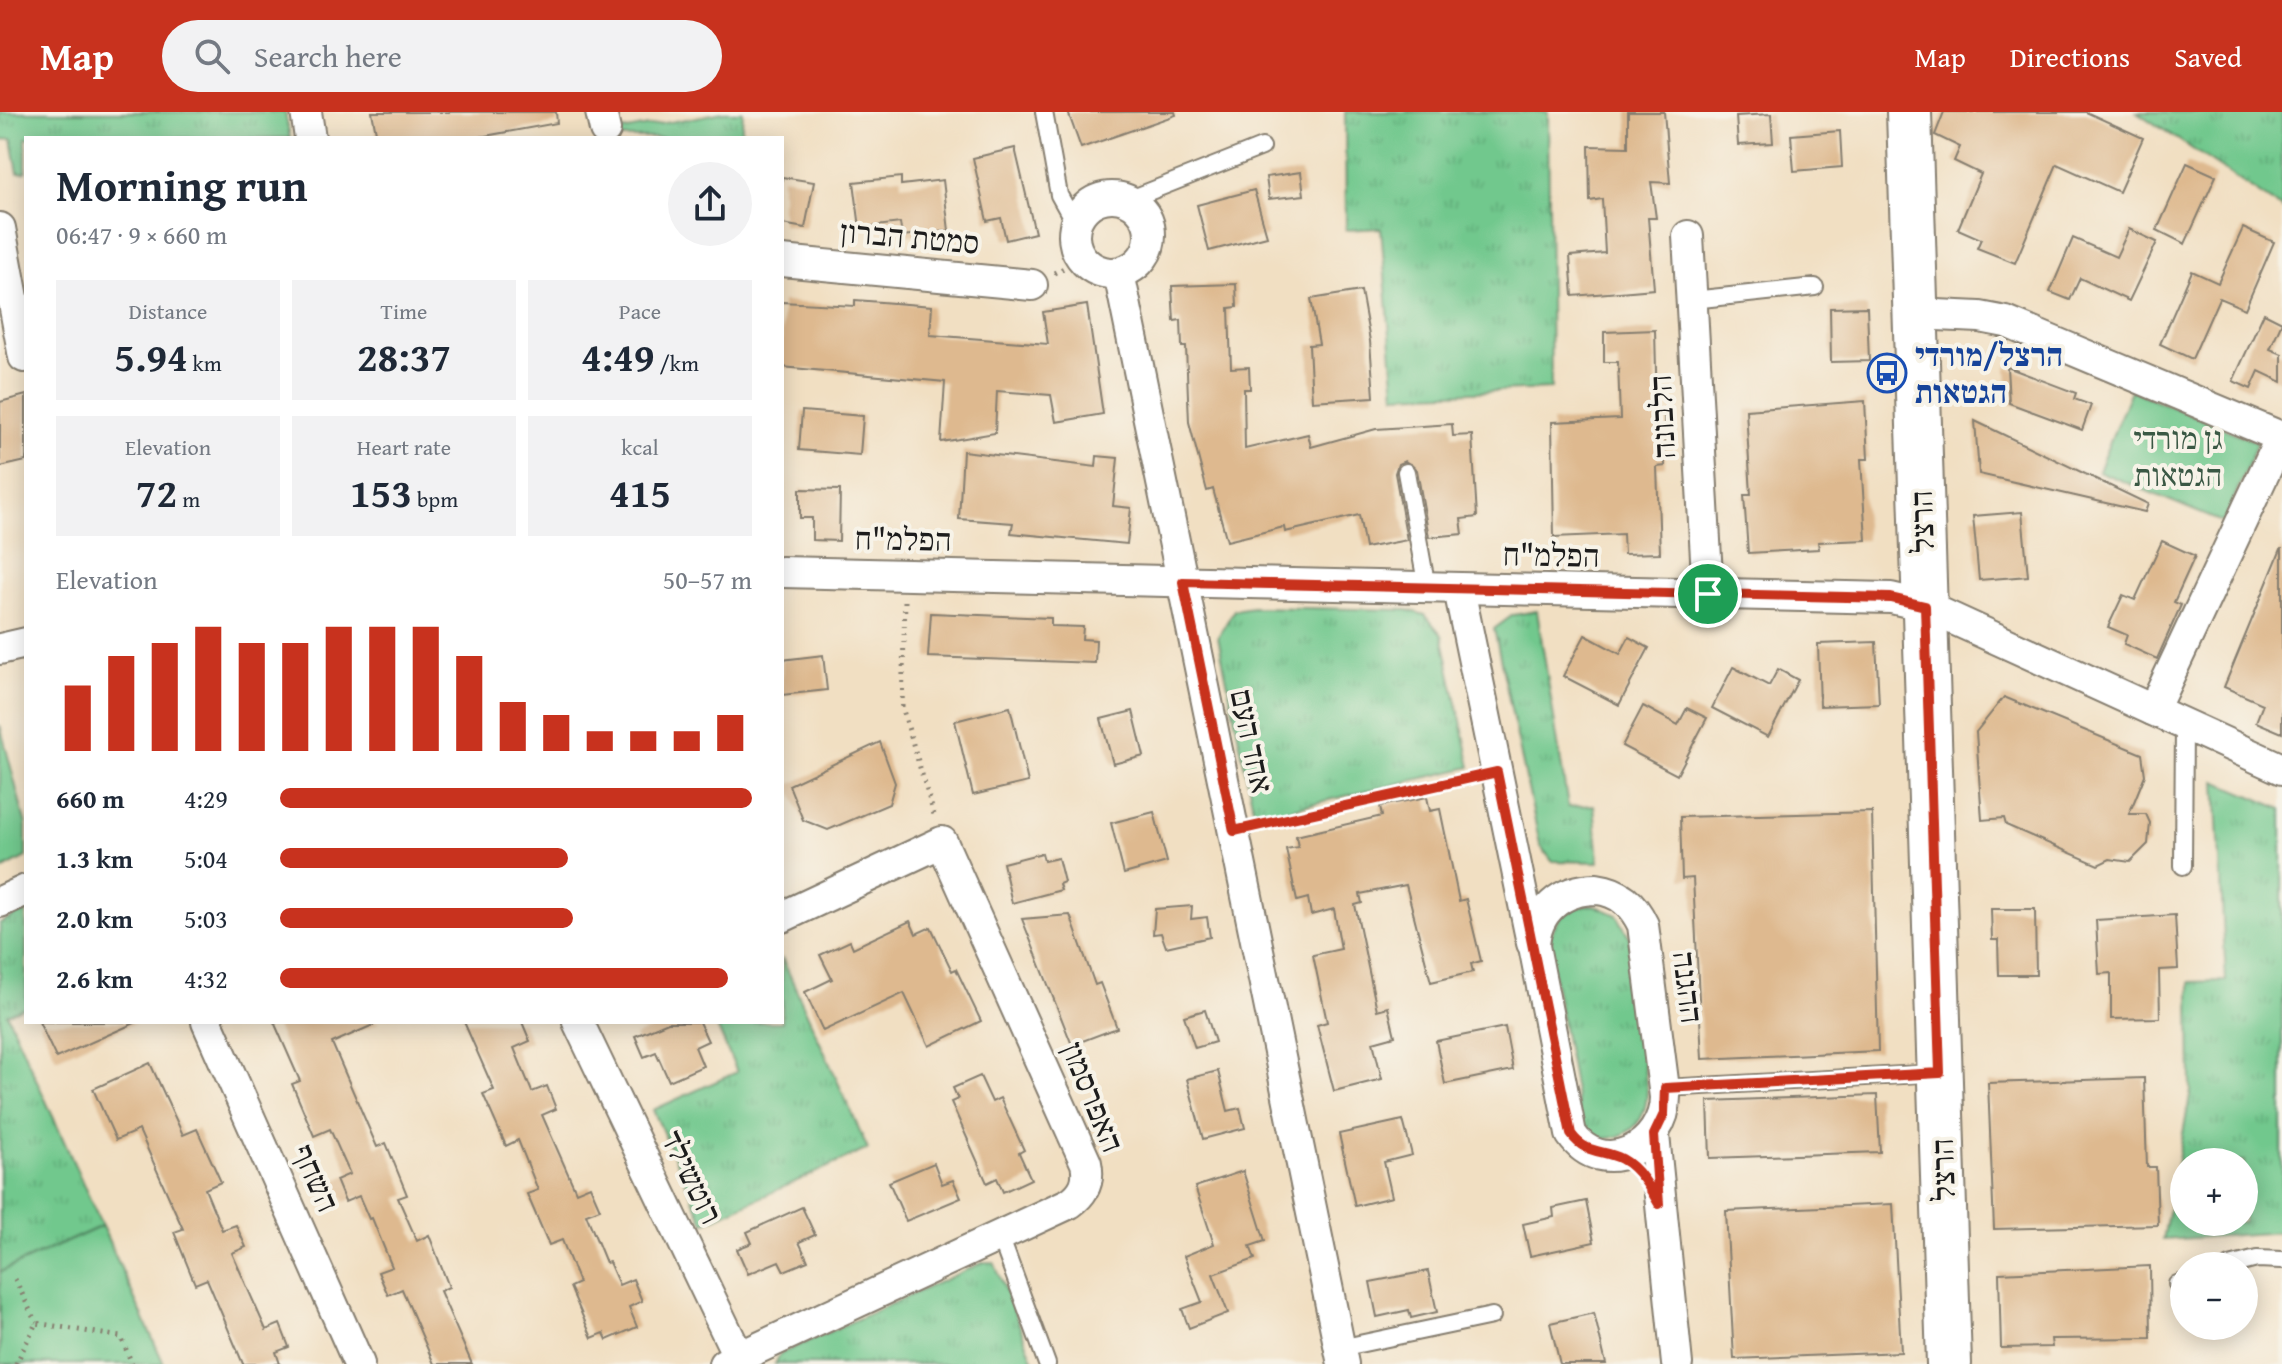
<!DOCTYPE html>
<meta charset="utf-8">
<style>
body{margin:0;font-family:"Gentium Book Plus","Frank Ruhl Libre",serif;background:#f2f2f3;color:#1f2937;height:100vh;display:flex;flex-direction:column;font-size:30px;white-space:nowrap}
*{box-sizing:border-box;margin:0}
p{font-size:26px;color:#747a83}
.icon{flex:none;width:44px;height:44px;fill:none;stroke:currentColor;stroke-width:2;stroke-linecap:round;stroke-linejoin:round}
.map{position:relative;flex:1;overflow:hidden}
.drawer{position:absolute;left:24px;top:24px;width:760px;height:888px;display:flex;flex-direction:column;background:#fff;border-radius:0px;box-shadow:0 4px 20px #0003}
.drawer>*{flex:none}
.controls{position:absolute;left:2170px;top:1036px;display:grid;gap:16px}
.controls a{display:grid;place-items:center;width:88px;height:88px;border-radius:50%;background:#fff;box-shadow:0 4px 20px #0003;font-size:40px}
.pin{position:absolute;display:grid;place-items:center;width:68px;height:68px;color:#fff;margin:-34px;border:4px solid #fff;border-radius:50%;box-shadow:0 2px 8px #0007}
.round{display:grid;place-items:center;flex:none;width:84px;height:84px;border-radius:42px;background:#f2f2f3}
.summary{display:flex;align-items:center;justify-content:space-between;height:136px;padding:0 32px}
h1{font-size:44px;font-weight:800;line-height:60px}
.stats{display:grid;grid-template-columns:repeat(3,1fr);gap:12px;height:136px;padding:8px 32px}
.stats div{display:grid;align-content:center;border-radius:0px;background:#f2f2f3;text-align:center}
.stats b{font-size:40px;font-weight:800}
.stats small{font-size:22px;font-weight:400}
.stats p{font-size:22px}
.chart{height:224px;padding:16px 32px}
.chart p{display:flex;justify-content:space-between}
.chart svg{width:100%;height:144px;margin-top:8px;stroke:#c8321e;stroke-width:6}
ul{padding:0 32px;list-style:none;font-size:26px}
li{display:grid;grid-template-columns:128px 96px 1fr;align-items:center;height:60px}
li i{height:20px;border-radius:10px;background:#c8321e}
header{display:flex;align-items:center;gap:48px;box-sizing:border-box;height:112px;padding:0 40px;background:#c8321e;color:#fff}
header strong{font-size:38px}
nav{display:flex;gap:44px;margin-inline-start:auto;font-size:28px}
.search{width:560px;height:72px;background:#f2f2f3;display:flex;align-items:center;gap:20px;box-sizing:border-box;padding:0 28px;border-radius:44px;color:#747a83;font-size:30px}
.map>svg:first-child{display:block}
.grass{fill:url(#grass-tufts);stroke:#467254;stroke-width:2;fill-rule:evenodd}
.park{fill:#71c88d;stroke:#467254;stroke-width:2}
.building{fill:#deb98f}
.lines{fill:none;stroke-linecap:round;stroke-linejoin:round}
.lane-casing{stroke:#867e6f;stroke-width:20}
.street-casing{stroke:#867e6f;stroke-width:34}
.secondary-casing{stroke:#867e6f;stroke-width:48}
.path{stroke:#867e6f;stroke-width:5;stroke-dasharray:2 6;stroke-linecap:butt}
.lane{stroke:#fff;stroke-width:16}
.street{stroke:#fff;stroke-width:30}
.secondary{stroke:#fff;stroke-width:44}
.route-casing{stroke:#fff;stroke-width:16}
.route{stroke:#c8321e;stroke-width:10}
.labels{text-anchor:middle;stroke-width:8;stroke-linejoin:round;paint-order:stroke}
.street-label{font-size:32px;fill:#1c1c1c;stroke:#f7f3e8}
.transit-label{font-size:32px;font-weight:bold;fill:#164399;stroke:#f7f3e8;text-anchor:start}
.park-label{font-size:32px;fill:#3a5844;stroke:#f7f3e8}
</style>
<header>
<strong>Map</strong>
<div class="search"><svg class="icon" aria-label="search" viewBox="0 0 24 24"><circle cx="10" cy="10" r="6"/><path d="M15 15l6 6"/></svg>Search here</div>
<nav><a>Map</a><a>Directions</a><a>Saved</a></nav>
</header>
<div class="map">
<svg width="2282" height="1252" viewBox="0 0 2282 1252">
<defs>
<pattern id="grass-tufts" width="24" height="20" patternUnits="userSpaceOnUse" patternTransform="scale(2)"><rect width="24" height="20" fill="#71c88d"/><path d="M3 7l-1-3M5 7V3M7 7l1-3M15 17l-1-3M17 17v-4M19 17l1-3" fill="none" stroke="#61ab79"/></pattern>
</defs>
<rect width="100%" height="100%" fill="#f7f3e8"/>
<filter id="ink" filterUnits="userSpaceOnUse"><feTurbulence type="fractalNoise" baseFrequency=".0125" numOctaves="2"/><feDisplacementMap in="SourceGraphic" scale="16" xChannelSelector="R" yChannelSelector="G"/><feConvolveMatrix kernelMatrix="1 2 1 2 8 2 1 2 1" color-interpolation-filters="sRGB"/></filter>
<filter id="wash" filterUnits="userSpaceOnUse"><feTurbulence type="fractalNoise" baseFrequency=".006" numOctaves="4" result="noise"/><feDisplacementMap in="SourceGraphic" scale="32" xChannelSelector="R" yChannelSelector="G"/><feGaussianBlur stdDeviation="1.8" result="paint"/><feColorMatrix in="noise" values="0 0 0 0 0 0 0 0 0 0 0 0 0 0 0 0 0 1.4 0 .05"/><feComposite in="paint" operator="in"/></filter>
<g filter="url(#wash)">
<rect width="100%" height="100%" fill="#f1dfc2"/>
<g class="grass">
<polygon points="0,0 285,0 290,26 26,26 26,60 18,61 12,27 0,28"/>
<polygon points="724,0 743,0 741,26 617,26 616,20"/>
<polygon points="1345,0 1548,0 1551,277 1395,283 1381,116 1346,118"/>
<polygon points="2137,0 2282,0 2282,97"/>
<polygon points="1253,495 1407,498 1425,503 1442,523 1471,655 1255,705 1218,525 1234,498"/>
<polygon points="1537,499 1568,695 1594,693 1599,750 1552,749 1540,733 1494,517 1513,503"/>
<path d="M2216,669L2282,697V1120L2163,1128L2191,979L2190,870L2226,869ZM2184,1050H2244V1110H2184Z"/>
<path d="M1594,793L1617,803L1629,824L1647,980C1646,1011 1629,1027 1597,1027L1580,1007L1549,838C1549,810 1566,794 1594,793Z"/>
<polygon points="26,799 26,894 7,902 102,1114 0,1160 0,811"/>
<polygon points="782,846 868,1037 704,1111 653,998 737,960 715,910 782,910"/>
<polygon points="984,1150 994,1150 1035,1252 775,1252 780,1242"/>
</g>
<g class="park">
<polygon points="2131,278 2257,330 2224,411 2098,359"/>
<polygon points="0,613 26,713 26,745 0,759"/>
<polygon points="102,1114 164,1252 0,1252 0,1160"/>
</g>
<g id="blocks">
<g class="building">
<polygon points="372,0 556,0 557,11 474,26 377,26"/>
<polygon points="1068,0 1175,0 1176,3 1081,36"/>
<polygon points="1628,0 1664,0 1670,71 1651,70 1656,106 1648,106 1654,177 1573,184 1570,144 1605,141 1602,87 1590,89 1589,34 1628,35"/>
<polygon points="1944,0 2086,0 2143,26 2119,80 2057,52 2015,151 1977,136 1981,127 1958,117 1981,62 1954,49 1960,35 1935,23"/>
<polygon points="1771,2 1773,31 1738,33 1736,4"/>
<polygon points="1840,19 1842,55 1794,59 1791,23"/>
<polygon points="1015,36 1035,121 1006,128 1001,106 987,109 973,46"/>
<polygon points="2187,51 2216,64 2185,132 2157,118"/>
<polygon points="1301,60 1304,83 1269,87 1266,65"/>
<polygon points="782,65 814,70 805,116 782,112"/>
<polygon points="901,65 901,73 943,68 949,119 902,124 900,111 860,116 854,70"/>
<polygon points="1254,78 1267,124 1209,139 1197,93"/>
<polygon points="2243,116 2274,130 2245,197 2219,186 2192,247 2160,232 2192,159 2218,171"/>
<polygon points="2129,117 2157,130 2129,189 2080,166 2070,188 2050,180 2073,126 2116,145"/>
<polygon points="1236,172 1237,195 1229,196 1231,256 1249,255 1250,277 1244,277 1245,337 1308,322 1311,335 1376,317 1452,312 1453,324 1472,323 1477,405 1461,407 1463,422 1429,425 1417,358 1405,349 1398,352 1395,361 1407,428 1365,436 1359,403 1285,420 1284,415 1227,429 1213,377 1207,379 1189,310 1186,235 1182,235 1181,208 1174,209 1172,174"/>
<polygon points="1361,179 1370,229 1374,285 1312,289 1309,233 1319,232 1311,187"/>
<polygon points="855,188 932,194 930,223 1048,232 1043,200 1087,193 1103,302 1056,310 1051,283 997,279 995,321 941,330 945,270 782,255 782,190 855,194"/>
<polygon points="1867,195 1869,249 1831,250 1830,196"/>
<polygon points="2264,201 2282,210 2270,237 2282,242 2282,270 2259,259 2251,277 2233,269"/>
<polygon points="1655,218 1657,299 1664,299 1665,354 1657,355 1660,441 1624,442 1623,422 1554,425 1552,310 1620,307 1618,250 1604,250 1604,220"/>
<polygon points="2007,255 2076,281 2074,287 2091,293 2082,318 2009,291"/>
<polygon points="26,283 26,349 0,355 0,290"/>
<polygon points="1865,289 1868,347 1861,347 1866,428 1818,430 1819,437 1748,441 1744,383 1751,383 1746,298"/>
<polygon points="802,299 863,304 860,343 799,338"/>
<polygon points="1975,309 2148,392 2145,400 1979,362"/>
<polygon points="963,339 1096,355 1097,344 1118,346 1113,394 1131,396 1127,432 1011,421 1013,411 959,407"/>
<polygon points="800,377 840,378 839,429 812,428 812,406 800,406"/>
<polygon points="2022,400 2028,464 1979,468 1973,404"/>
<polygon points="2162,429 2195,444 2174,490 2181,493 2157,547 2124,532 2127,523 2108,515 2123,483 2135,488"/>
<polygon points="2281,437 2282,437 2282,621 2256,610 2263,592 2224,575"/>
<polygon points="931,501 1051,506 1051,514 1083,515 1082,527 1096,528 1095,551 928,545"/>
<polygon points="1585,523 1620,542 1629,525 1649,536 1619,593 1563,564"/>
<polygon points="1876,530 1879,592 1820,594 1818,532"/>
<polygon points="823,543 827,578 782,583 782,548"/>
<polygon points="1733,555 1769,574 1778,557 1798,568 1768,625 1712,596"/>
<polygon points="2004,585 2142,642 2145,663 2129,702 2146,702 2150,711 2148,732 2130,750 2110,747 2098,753 2006,713 2004,706 1982,708 1976,620"/>
<polygon points="1643,594 1678,613 1687,596 1707,606 1677,663 1622,634"/>
<polygon points="1010,595 1028,670 973,683 955,609"/>
<polygon points="1133,599 1144,644 1113,652 1101,607"/>
<polygon points="880,630 895,671 889,692 828,718 803,708 789,673"/>
<polygon points="1427,685 1430,699 1440,697 1459,789 1466,787 1481,849 1471,852 1473,860 1431,870 1406,773 1360,782 1362,791 1355,793 1377,898 1388,895 1395,924 1373,930 1382,967 1334,979 1317,913 1327,910 1313,843 1341,837 1334,797 1311,803 1308,786 1297,789 1286,737 1298,735 1296,724 1382,704 1380,694"/>
<polygon points="1154,700 1167,750 1124,762 1111,711"/>
<polygon points="1872,700 1878,939 1702,947 1693,766 1682,767 1680,705"/>
<polygon points="1042,741 1044,749 1058,746 1064,770 1059,772 1061,778 1012,791 1003,751"/>
<polygon points="1192,794 1191,807 1207,805 1210,825 1166,835 1161,821 1153,822 1155,797"/>
<polygon points="1991,797 2035,797 2036,863 1999,863 1998,828 1992,828"/>
<polygon points="1070,803 1095,873 1100,871 1117,916 1072,933 1022,807"/>
<polygon points="2175,803 2178,857 2159,858 2160,906 2111,907 2111,861 2099,862 2096,808"/>
<polygon points="910,809 916,822 931,815 952,859 956,857 981,909 929,934 904,881 823,919 805,880 832,867 820,843 850,829 853,836"/>
<polygon points="1205,898 1215,930 1195,936 1184,904"/>
<polygon points="39,910 137,910 56,946"/>
<polygon points="274,910 380,910 332,931 377,1035 386,1031 407,1083 398,1086 417,1129 429,1123 449,1175 440,1179 472,1252 434,1252 402,1177 388,1183 378,1160 392,1155 372,1106 369,1107 359,1084 345,1090 336,1068 350,1062 330,1017 314,1024 292,972 300,969"/>
<polygon points="464,910 522,910 530,929 514,936 532,980 547,974 556,997 542,1003 576,1080 590,1074 600,1097 586,1102 606,1151 609,1150 619,1173 633,1167 642,1189 629,1195 637,1215 607,1228 604,1221 592,1226 570,1175 579,1171 562,1128 549,1133 527,1082 538,1078 518,1028 506,1034 483,982 494,978"/>
<polygon points="668,910 699,910 708,929 695,935 703,954 669,969 656,940 644,945 635,924"/>
<polygon points="1505,915 1513,958 1445,972 1436,929"/>
<polygon points="150,951 183,1023 197,1017 221,1070 205,1077 222,1118 236,1113 246,1135 232,1141 266,1218 280,1212 289,1235 276,1240 280,1252 243,1252 207,1167 195,1172 174,1120 183,1117 139,1018 116,1028 93,977"/>
<polygon points="1218,959 1228,999 1240,996 1245,1016 1203,1027 1187,967"/>
<polygon points="980,964 992,990 1000,986 1024,1038 1019,1041 1031,1067 1003,1080 997,1066 987,1071 951,990 958,987 953,976"/>
<polygon points="2144,966 2147,1055 2156,1055 2158,1113 1994,1117 1988,971"/>
<polygon points="1877,983 1880,1040 1710,1046 1708,989"/>
<polygon points="1403,1008 1412,1043 1384,1050 1392,1085 1355,1094 1339,1022"/>
<polygon points="934,1051 942,1072 953,1068 961,1086 906,1109 889,1070"/>
<polygon points="1243,1059 1265,1129 1250,1134 1255,1147 1213,1162 1228,1201 1189,1216 1182,1197 1202,1190 1184,1144 1214,1132 1195,1075"/>
<polygon points="1586,1089 1594,1130 1530,1144 1523,1112 1554,1105 1553,1096"/>
<polygon points="1893,1092 1901,1240 1734,1247 1726,1099"/>
<polygon points="802,1095 815,1123 799,1130 808,1149 784,1159 779,1149 748,1162 737,1137 752,1131 747,1120"/>
<polygon points="2150,1154 2151,1226 2051,1227 2052,1235 2001,1236 1999,1161"/>
<polygon points="1428,1159 1437,1200 1411,1206 1409,1198 1377,1205 1370,1170"/>
<polygon points="1594,1201 1606,1252 1560,1252 1550,1211"/>
</g>
</g>
</g>
<g filter="url(#ink)">
<use href="#blocks" fill-opacity="0" stroke="#867e6f" stroke-width="2"/>
<g class="lines">
<defs>
<g id="lane">
<polyline points="1044,0 1059,83 1075,112"/>
<polyline points="1128,88 1262,35"/>
<polyline points="1692,188 1815,175"/>
<polyline points="1406,360 1427,476"/>
<polyline points="2183,754 2184,612"/>
<polyline points="1665,976 1939,961"/>
<polyline points="1000,1124 1047,1252"/>
<polyline points="2230,1154 2257,1147 2282,1148"/>
<polyline points="2177,1172 2184,1170"/>
<polyline points="1340,1236 1492,1204"/>
</g>
<g id="street">
<polyline points="306,0 310,26"/>
<polyline points="601,0 605,18"/>
<circle cx="1112" cy="123" r="38"/>
<polyline points="0,116 24,245"/>
<polyline points="1688,124 1708,482"/>
<polyline points="782,149 1032,173"/>
<polyline points="1119,161 1343,1252"/>
<polyline points="1915,202 1980,205 2006,210 2281,325 2153,598"/>
<polyline points="782,460 1891,486 1925,494 2282,657"/>
<polyline points="1459,477 1532,831"/>
<polyline points="0,537 26,531"/>
<path d="M1597,777C1620,780 1633,792 1643,813L1665,985C1665,1035 1602,1068 1571,1022L1534,834C1536,799 1561,777 1597,777Z"/>
<polyline points="0,790 26,778"/>
<polyline points="207,910 359,1252"/>
<polyline points="578,910 742,1252"/>
<polyline points="1654,1023 1677,1252"/>
<path d="M724,1252L1070,1091C1084,1081 1090,1069 1086,1051L942,730L782,805"/>
</g>
<polyline id="secondary" points="1909,0 1949,1252"/>
</defs>
<use href="#lane" class="lane-casing"/>
<use href="#street" class="street-casing"/>
<use href="#secondary" class="secondary-casing"/>
<g class="path">
<polyline points="1054,161 1082,147"/>
<polyline points="905,489 902,595 935,706"/>
<polyline points="1260,713 1473,665"/>
<polyline points="15,1167 36,1211"/>
<polyline points="16,1252 36,1211 121,1225 132,1252"/>
</g>
<use href="#lane" class="lane"/>
<use href="#street" class="street"/>
<use href="#secondary" class="secondary"/>
</g>
</g>
<g class="lines" filter="url(#ink)">
<defs>
<path id="route" d="M1183,470L1891,486L1925,494L1940,961L1665,976L1664,1002L1654,1023L1659,1092C1650,1076 1639,1056 1622,1047C1602,1037 1586,1043 1571,1022L1497,660L1234,719Z"/>
</defs>
<use href="#route" class="route-casing"/>
<use href="#route" class="route"/>
</g>
<defs>
<symbol id="bus-ring" viewBox="-11 -11 22 22"><circle r="9.5" fill="#f7f3e8" stroke="#1a4fb4" stroke-width="1.5"/><path d="M-5-6H5V4H4V6H2V4H-2V6H-4V4H-5ZM-3.5-4V0h7V-4ZM-3.5 1.2v1.5H-2V1.2ZM2 1.2v1.5H3.5V1.2Z" fill="#1a4fb4"/></symbol>
</defs>
<g fill-rule="evenodd">
<use href="#bus-ring" x="1865" y="239" width="44" height="44"/>
</g>
<g class="labels">
<g class="street-label">
<text transform="translate(910 125) rotate(5)" y="11">סמטת הברון</text>
<text transform="translate(1662 305) rotate(-93)" y="11">הלבונה</text>
<text transform="translate(1922 410) rotate(-92)" y="11">הרצל</text>
<text transform="translate(903 427) rotate(1)" y="11">הפלמ"ח</text>
<text transform="translate(1551 443) rotate(1)" y="11">הפלמ"ח</text>
<text transform="translate(1252 629) rotate(78)" y="11">אחד העם</text>
<text transform="translate(1688 875) rotate(83)" y="11">ההגנה</text>
<text transform="translate(1093 985) rotate(68)" y="11">האפרסמון</text>
<text transform="translate(1943 1058) rotate(-92)" y="11">הרצל</text>
<text transform="translate(692 1065) rotate(64)" y="11">רוטשילד</text>
<text transform="translate(316 1066) rotate(66)" y="11">השחף</text>
</g>
<g class="transit-label">
<text x="1915" y="254">הרצל/מורדי<tspan x="1915" dy="37">הגטאות</tspan></text>
</g>
<g class="park-label">
<text x="2178" y="337">גן מורדי<tspan x="2178" dy="37">הגטאות</tspan></text>
</g>
</g>
</svg>
<div class="controls">
<a>+</a>
<a>−</a>
</div>
<div class="pin" style="left:1708px;top:482px;background:#1e9e55"><svg class="icon" aria-label="arrive" viewBox="0 0 24 24"><path d="M6 21V4h12l-3 4 3 4H6"/></svg></div>
<section class="drawer">
<div class="summary"><div><h1>Morning run</h1><p>06:47 · 9 × 660 m</p></div><a class="round"><svg class="icon" aria-label="share" viewBox="0 0 24 24"><path d="M12 15V3M7 8l5-5 5 5M5 13v7h14v-7"/></svg></a></div>
<div class="stats">
<div><p>Distance</p><b>5.94<small> km</small></b></div>
<div><p>Time</p><b>28:37</b></div>
<div><p>Pace</p><b>4:49<small> /km</small></b></div>
</div>
<div class="stats">
<div><p>Elevation</p><b>72<small> m</small></b></div>
<div><p>Heart rate</p><b>153<small> bpm</small></b></div>
<div><p>kcal</p><b>415</b></div>
</div>
<div class="chart"><p><span>Elevation</span>50–57 m</p>
<svg viewBox="0 0 160 44" preserveAspectRatio="none"><path d="M5 44V24M15 44V15M25 44V11M35 44V6M45 44V11M55 44V11M65 44V6M75 44V6M85 44V6M95 44V15M105 44V29M115 44V33M125 44V38M135 44V38M145 44V38M155 44V33"/></svg>
</div>
<ul>
<li><b>660 m</b>4:29<i style="width:100%"></i></li>
<li><b>1.3 km</b>5:04<i style="width:61%"></i></li>
<li><b>2.0 km</b>5:03<i style="width:62%"></i></li>
<li><b>2.6 km</b>4:32<i style="width:95%"></i></li>
</ul>
</section>
</div>
